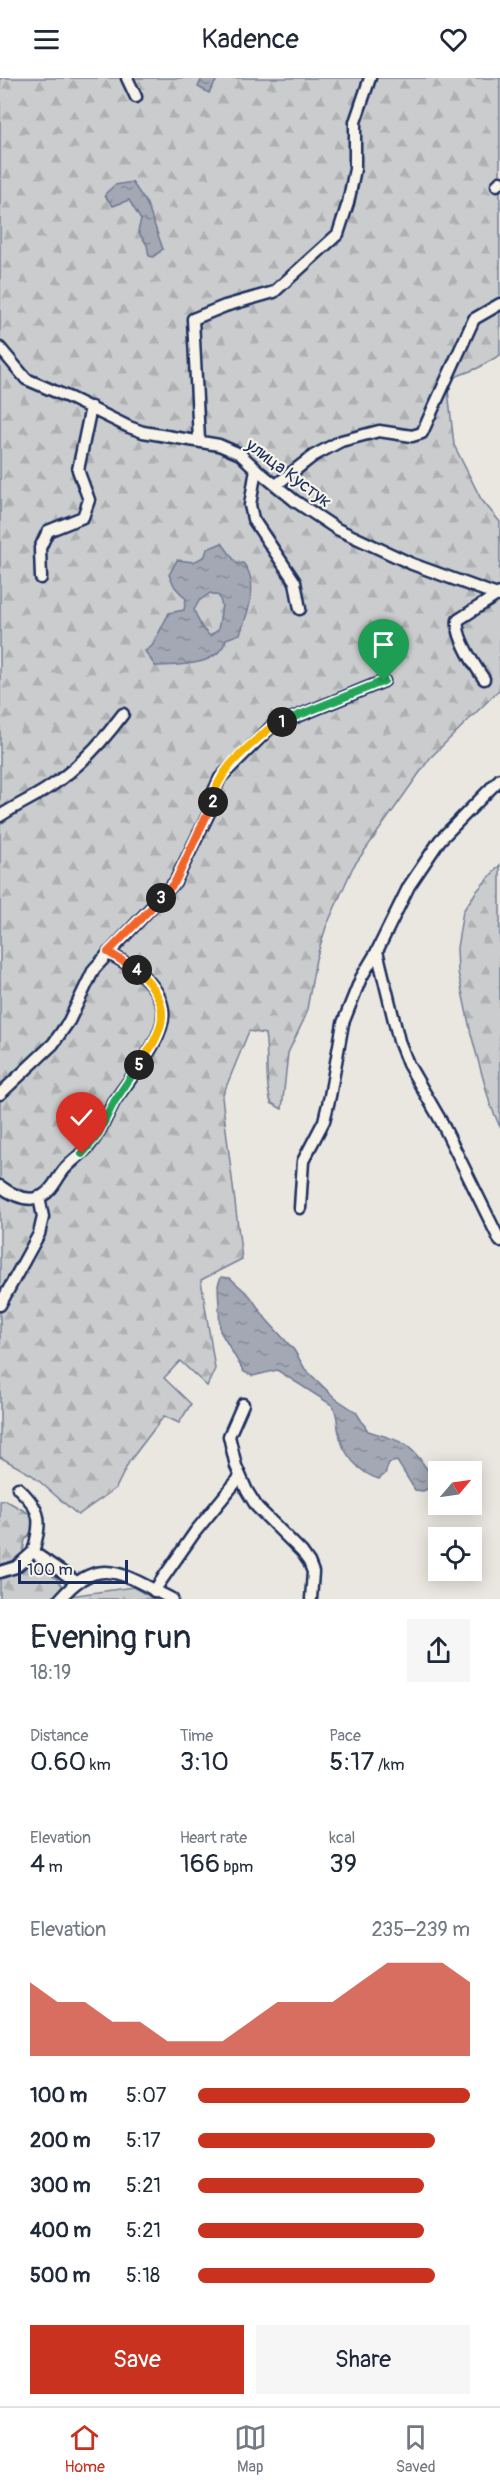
<!DOCTYPE html>
<meta charset="utf-8">
<style>
body{margin:0;font-family:Pangolin,sans-serif;background:#f6f6f7;color:#1f2937;height:100vh;display:flex;flex-direction:column;font-size:22px;white-space:nowrap}
*{box-sizing:border-box;margin:0}
p{font-size:20px;color:#747a83}
.icon{flex:none;width:33px;height:33px;fill:none;stroke:currentColor;stroke-width:2;stroke-linecap:round;stroke-linejoin:round}
.map{position:relative;height:1521px;overflow:hidden}
.sheet{display:flex;flex-direction:column;background:#fff;flex:1}
.sheet>*{flex:none}
.needle{width:39px;rotate:61deg}
.fabs{position:absolute;left:428px;top:1383px;display:grid;gap:12px}
.fabs a{display:grid;place-items:center;width:54px;height:54px;border-radius:0px;background:#fff;box-shadow:0 3px 15px #0003;font-size:30px}
.scale{position:absolute;left:18px;bottom:15px;width:110px;box-sizing:border-box;padding-left:6px;border:3px solid #1b2f5e;border-top:0;font-size:16px;line-height:21px;white-space:nowrap;color:#1b2f5e;-webkit-text-stroke:4px #f7f3e8;paint-order:stroke}
.pin{position:absolute;display:grid;place-items:center;width:51px;height:51px;color:#fff;margin:-62px -26px;border-radius:50% 50% 50% 0;rotate:-45deg;box-shadow:0 0 6px #0007}
.pin .icon{rotate:45deg}
.km{position:absolute;width:30px;height:30px;margin:-15px;border-radius:50%;background:#222;color:#fff;font-size:16px;line-height:30px;text-align:center}
.round{display:grid;place-items:center;flex:none;width:63px;height:63px;border-radius:0px;background:#f6f6f7}
.summary{display:flex;align-items:center;justify-content:space-between;height:102px;padding:0 30px}
h1{font-size:33px;font-weight:600;line-height:45px}
.stats{display:grid;grid-template-columns:repeat(3,1fr);gap:9px;height:102px;padding:6px 30px}
.stats div{display:grid;align-content:center}
.stats b{font-size:26px;font-weight:600}
.stats small{font-size:16px;font-weight:400}
.stats p{font-size:16px}
.chart{height:168px;padding:12px 30px}
.chart p{display:flex;justify-content:space-between}
.chart svg{width:100%;height:108px;margin-top:6px;fill:#c8321e;opacity:.7}
.action{display:flex;gap:12px;margin-top:auto;padding:12px 30px}
.action a{flex:1;height:69px;border-radius:0px;background:#c8321e;color:#fff;font-size:24px;font-weight:600;line-height:69px;text-align:center}
.action a+a{background:#f6f6f7;color:#1f2937}
ul{padding:0 30px;list-style:none;font-size:20px}
li{display:grid;grid-template-columns:96px 72px 1fr;align-items:center;height:45px}
li i{height:15px;border-radius:8px;background:#c8321e}
header{display:flex;justify-content:space-between;align-items:center;height:78px;padding:0 30px;background:#fff;font-size:27px;font-weight:600}
.tab-bar{display:flex;justify-content:space-around;align-items:center;height:84px;border-top:2px solid #e0e1e3;background:#fff;font-size:16px;color:#747a83}
.tab-bar a{display:grid;justify-items:center;gap:3px}
.tab-bar .current{color:#c8321e}
.map>svg:first-child{display:block}
.forest{fill:url(#forest-firs);stroke:#737e96;stroke-width:1.5}
.water{fill:url(#water-ripples);stroke:#6d7892;stroke-width:1.5;fill-rule:evenodd}
.lines{fill:none;stroke-linecap:round;stroke-linejoin:round}
.minor-casing{stroke:#1b2f5e;stroke-width:15}
.minor{stroke:#f7f3e8;stroke-width:10}
.split-1-casing{stroke:#fff;stroke-width:12}
.split-2-casing{stroke:#fff;stroke-width:12}
.split-3-casing{stroke:#fff;stroke-width:12}
.split-4-casing{stroke:#fff;stroke-width:12}
.split-5-casing{stroke:#fff;stroke-width:12}
.split-6-casing{stroke:#fff;stroke-width:12}
.split-1{stroke:#22a559;stroke-width:8}
.split-2{stroke:#f5b400;stroke-width:8}
.split-3{stroke:#f0652b;stroke-width:8}
.split-4{stroke:#f0652b;stroke-width:8}
.split-5{stroke:#f5b400;stroke-width:8}
.split-6{stroke:#22a559;stroke-width:8}
.labels{text-anchor:middle;stroke-width:4.5;stroke-linejoin:round;paint-order:stroke}
.street-label{font-size:18px;fill:#1b2f5e;stroke:#f7f3e8}
</style>
<header><svg class="icon" aria-label="menu" viewBox="0 0 24 24"><path d="M4 6h16M4 12h16M4 18h16"/></svg>Kadence<svg class="icon" aria-label="heart" viewBox="0 0 24 24"><path d="M12 20l-8-8c-3-5 5-10 8-4 3-6 11-1 8 4z"/></svg></header>
<div class="map">
<svg width="500" height="1521" viewBox="0 0 500 1521">
<defs>
<pattern id="forest-firs" width="22" height="20" patternUnits="userSpaceOnUse" patternTransform="scale(1.5)"><rect width="22" height="20" fill="#cbcccd"/><path d="M5 1l3.5 6h-7zM16 11l3.5 6h-7z" fill="#aeb0b2"/></pattern>
<pattern id="water-ripples" width="26" height="14" patternUnits="userSpaceOnUse" patternTransform="scale(1.5)"><rect width="26" height="14" fill="#a3a8b4"/><path d="M2 4q2-2 4 0t4 0M15 11q2-2 4 0t4 0" fill="none" stroke="#848996"/></pattern>
</defs>
<rect width="100%" height="100%" fill="#eae7e0"/>
<filter id="ink" filterUnits="userSpaceOnUse"><feTurbulence type="fractalNoise" baseFrequency=".0167" numOctaves="2"/><feDisplacementMap in="SourceGraphic" scale="12" xChannelSelector="R" yChannelSelector="G"/><feConvolveMatrix kernelMatrix="1 2 1 2 8 2 1 2 1" color-interpolation-filters="sRGB"/></filter>
<g filter="url(#ink)">
<g class="forest">
<path d="M0,0H500V277L478,290L447,302L454,367L481,421L500,444V611L430,680L353,789L326,849L316,881L306,937L288,975L282,1031L271,1025C264,1002 269,979 265,956L249,953L222,1019L242,1181L201,1202L215,1291L207,1308L180,1283L164,1300L191,1326L179,1345L164,1338L129,1384L116,1410L78,1437L32,1397L0,1379Z"/>
<polygon points="500,787 500,1049 490,1026 471,956 458,894 457,870 463,833 476,814"/>
<polygon points="5,1422 32,1437 37,1446 25,1462 22,1481 56,1500 70,1518 133,1509 154,1521 0,1521 0,1423"/>
</g>
<g class="water">
<polygon points="202,0 218,0 209,15 198,9"/>
<polygon points="132,104 147,126 163,171 153,179 149,178 147,167 138,153 141,142 129,122 113,128 105,118 106,115 115,107"/>
<path d="M222,465L237,486L243,485C260,504 248,535 240,556L226,561C219,589 178,587 155,588L145,573L152,568L169,535L184,532L186,521L175,509L169,497L177,482L194,484L205,478L207,471ZM210,515L219,518L222,528L218,552L210,558L202,550L194,532L199,523Z"/>
<path d="M221,1199L230,1200L250,1218L266,1241L294,1272L305,1291L335,1320L356,1334L368,1353C394,1361 408,1362 424,1387C429,1394 434,1400 432,1409L423,1413L415,1412L397,1383L389,1385L385,1396L379,1401C360,1396 342,1375 339,1355C336,1344 339,1337 332,1327L277,1292L253,1298L244,1294L220,1253L218,1207Z"/>
</g>
<g class="lines">
<defs>
<g id="minor">
<polyline points="127,0 136,19"/>
<polyline points="497,107 500,104"/>
<polyline points="0,270 26,301 70,320 129,349 143,354 219,367 240,376 256,391 295,423 337,451 412,486 500,518"/>
<polyline points="199,362 193,241 225,228 274,214 338,156 348,125 355,91 355,44 370,0"/>
<polyline points="256,391 250,427 253,441 295,504 300,531"/>
<polyline points="276,407 313,378 341,363 379,353 412,358 422,355 474,241 500,226"/>
<polyline points="41,500 40,470 48,453 83,439 89,422 78,392 91,329"/>
<path d="M484,601C475,588 455,558 458,542L500,515"/>
<polyline points="500,701 440,762 409,808 377,873 399,963 408,986 441,1043 500,1163"/>
<path d="M0,738C15,728 31,721 45,712C77,692 101,666 123,636"/>
<polyline points="0,1016 53,966 69,943 94,891 175,804 213,727 214,713 220,700 271,649 384,603"/>
<path d="M0,1108C12,1117 28,1125 42,1118C52,1113 56,1102 63,1093C70,1084 81,1077 89,1068C100,1055 106,1039 114,1024C128,1002 167,959 163,932C159,904 131,887 108,875"/>
<polyline points="300,1130 303,1083 324,1043 330,1018 343,945 361,900 377,873"/>
<polyline points="0,1227 39,1156 43,1139 39,1119"/>
<polyline points="243,1326 229,1358 236,1388 247,1413 257,1429 302,1474 309,1484 313,1494 311,1521"/>
<path d="M18,1410C42,1432 42,1443 33,1474L75,1503"/>
<polyline points="0,1494 16,1489 33,1474"/>
<polyline points="154,1513 195,1454 240,1399"/>
<path d="M60,1521C100,1473 126,1499 172,1521"/>
</g>
</defs>
<use href="#minor" class="minor-casing"/>
<use href="#minor" class="minor"/>
</g>
</g>
<g class="lines" filter="url(#ink)">
<defs>
<polyline id="split-1" points="282,644 384,603"/>
<path id="split-2" d="M213,724C216,692 248,670 271,649L282,644"/>
<polyline id="split-3" points="161,820 175,804 213,724"/>
<polyline id="split-4" points="137,892 108,874 161,820"/>
<path id="split-5" d="M137,892C174,926 166,950 139,987"/>
<polyline id="split-6" points="82,1076 97,1058 114,1024 139,987"/>
</defs>
<use href="#split-1" class="split-1-casing"/>
<use href="#split-2" class="split-2-casing"/>
<use href="#split-3" class="split-3-casing"/>
<use href="#split-4" class="split-4-casing"/>
<use href="#split-5" class="split-5-casing"/>
<use href="#split-6" class="split-6-casing"/>
<use href="#split-1" class="split-1"/>
<use href="#split-2" class="split-2"/>
<use href="#split-3" class="split-3"/>
<use href="#split-4" class="split-4"/>
<use href="#split-5" class="split-5"/>
<use href="#split-6" class="split-6"/>
</g>
<g class="labels">
<g class="street-label">
<text transform="translate(289 395) rotate(37)" y="6">улица Кустук</text>
</g>
</g>
</svg>
<div class="fabs">
<a><svg class="needle" viewBox="-14 -14 28 28"><path d="M0-13l5 13h-10z" fill="#e53935"/><path d="M0 13l5-13h-10z" fill="#747a83"/></svg></a>
<a><svg class="icon" aria-label="locate" viewBox="0 0 24 24"><circle cx="12" cy="12" r="6"/><path d="M12 2v4M12 18v4M2 12h4M18 12h4"/></svg></a>
</div>
<div class="scale">100 m</div>
<div class="pin" style="left:384px;top:603px;background:#1e9e55"><svg class="icon" aria-label="arrive" viewBox="0 0 24 24"><path d="M6 21V4h12l-3 4 3 4H6"/></svg></div>
<div class="pin" style="left:82px;top:1076px;background:#d93025"><svg class="icon" aria-label="check" viewBox="0 0 24 24"><path d="M5 12l5 5 9-10"/></svg></div>
<b class="km" style="left:282px;top:644px">1</b>
<b class="km" style="left:213px;top:724px">2</b>
<b class="km" style="left:161px;top:820px">3</b>
<b class="km" style="left:137px;top:892px">4</b>
<b class="km" style="left:139px;top:987px">5</b>
</div>
<section class="sheet">
<div class="summary"><div><h1>Evening run</h1><p>18:19</p></div><a class="round"><svg class="icon" aria-label="share" viewBox="0 0 24 24"><path d="M12 15V3M7 8l5-5 5 5M5 13v7h14v-7"/></svg></a></div>
<div class="stats">
<div><p>Distance</p><b>0.60<small> km</small></b></div>
<div><p>Time</p><b>3:10</b></div>
<div><p>Pace</p><b>5:17<small> /km</small></b></div>
</div>
<div class="stats">
<div><p>Elevation</p><b>4<small> m</small></b></div>
<div><p>Heart rate</p><b>166<small> bpm</small></b></div>
<div><p>kcal</p><b>39</b></div>
</div>
<div class="chart"><p><span>Elevation</span>235–239 m</p>
<svg viewBox="0 0 160 44" preserveAspectRatio="none"><path d="M0 44V14L10 22L20 22L30 30L40 30L50 38L60 38L70 38L80 30L90 22L100 22L110 22L120 14L130 6L140 6L150 6L160 14V44z"/></svg>
</div>
<ul>
<li><b>100 m</b>5:07<i style="width:100%"></i></li>
<li><b>200 m</b>5:17<i style="width:87%"></i></li>
<li><b>300 m</b>5:21<i style="width:83%"></i></li>
<li><b>400 m</b>5:21<i style="width:83%"></i></li>
<li><b>500 m</b>5:18<i style="width:87%"></i></li>
</ul>
<div class="action"><a>Save</a><a>Share</a></div>
</section>
<nav class="tab-bar">
<a class="current"><svg class="icon" aria-label="home" viewBox="0 0 24 24"><path d="M3 11l9-7 9 7M6 9v11h12V9"/></svg>Home</a>
<a><svg class="icon" aria-label="map" viewBox="0 0 24 24"><path d="M3 6l6-2 6 2 6-2v14l-6 2-6-2-6 2zM9 4v14M15 6v14"/></svg>Map</a>
<a><svg class="icon" aria-label="saved" viewBox="0 0 24 24"><path d="M7 4h10v16l-5-4-5 4z"/></svg>Saved</a>
</nav>
